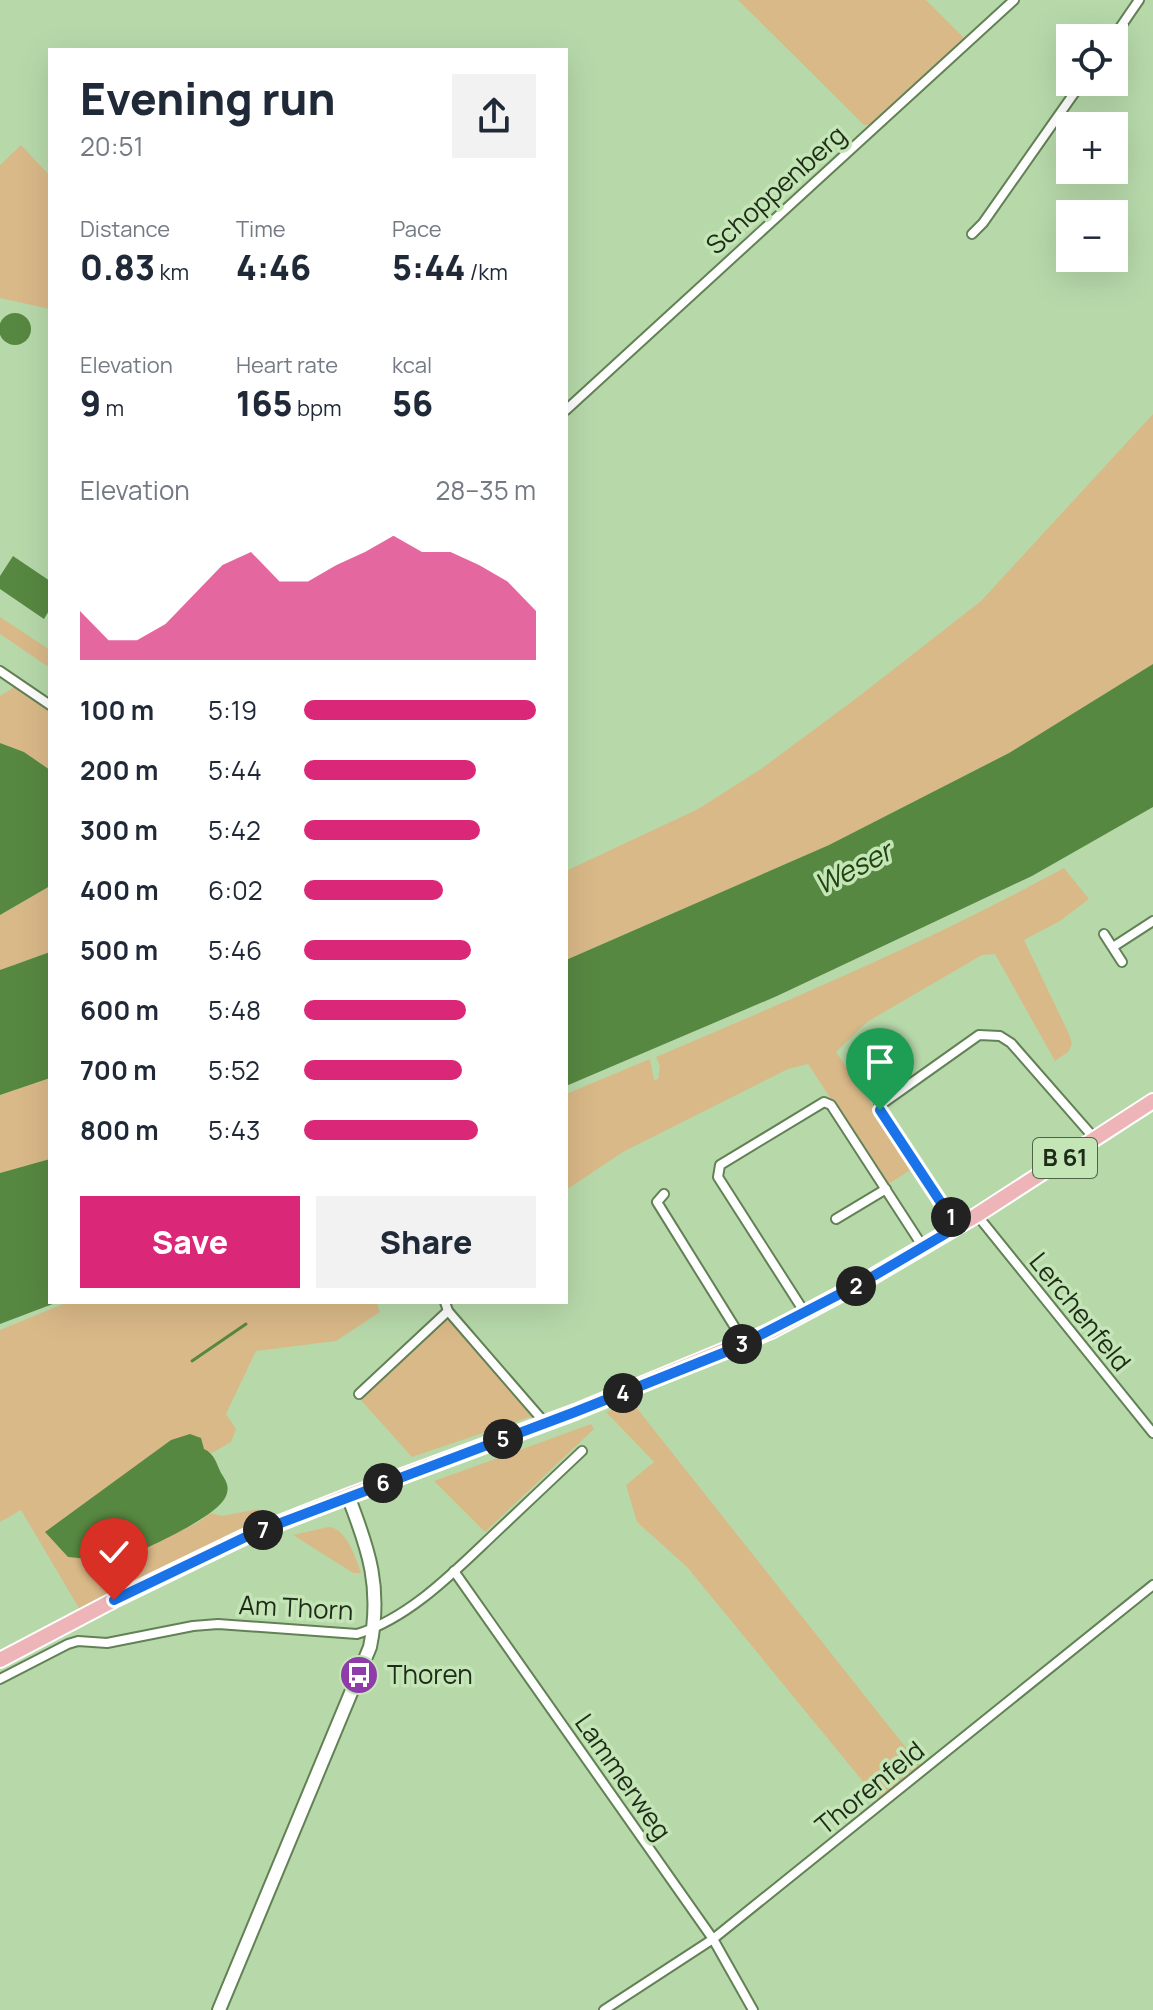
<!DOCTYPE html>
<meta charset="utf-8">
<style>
body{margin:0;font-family:Manrope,sans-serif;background:#f2f2f3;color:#1f2937;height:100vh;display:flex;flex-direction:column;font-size:30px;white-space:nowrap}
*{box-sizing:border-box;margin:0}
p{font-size:26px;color:#747a83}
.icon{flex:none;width:44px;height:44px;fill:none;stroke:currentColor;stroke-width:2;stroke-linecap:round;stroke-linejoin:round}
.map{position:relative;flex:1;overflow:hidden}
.side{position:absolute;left:48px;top:48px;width:520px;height:1256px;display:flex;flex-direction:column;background:#fff;border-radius:0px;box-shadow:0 8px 32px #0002}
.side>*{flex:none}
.tools{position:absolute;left:1056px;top:24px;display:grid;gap:16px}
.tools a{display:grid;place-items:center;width:72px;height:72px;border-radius:0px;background:#fff;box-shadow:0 8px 32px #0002;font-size:40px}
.pin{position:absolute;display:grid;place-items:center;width:68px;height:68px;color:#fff;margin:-82px -34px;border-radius:50% 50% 50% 0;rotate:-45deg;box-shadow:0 0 8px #0007}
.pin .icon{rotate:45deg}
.km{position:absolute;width:40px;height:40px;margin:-20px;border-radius:50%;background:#222;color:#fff;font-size:22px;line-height:40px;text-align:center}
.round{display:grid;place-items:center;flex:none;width:84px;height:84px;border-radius:0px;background:#f2f2f3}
.headline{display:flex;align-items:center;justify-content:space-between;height:136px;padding:0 32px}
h1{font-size:44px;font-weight:800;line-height:60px}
.stats{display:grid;grid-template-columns:repeat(3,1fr);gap:12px;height:136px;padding:8px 32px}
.stats div{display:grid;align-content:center}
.stats b{font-size:34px;font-weight:800}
.stats small{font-size:22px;font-weight:400}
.stats p{font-size:22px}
.chart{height:224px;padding:16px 32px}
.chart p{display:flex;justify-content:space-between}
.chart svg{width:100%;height:144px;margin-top:8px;fill:#db2777;opacity:.7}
.action{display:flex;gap:16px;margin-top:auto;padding:16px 32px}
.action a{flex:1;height:92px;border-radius:0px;background:#db2777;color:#fff;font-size:32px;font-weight:800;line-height:92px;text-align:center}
.action a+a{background:#f2f2f3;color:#1f2937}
ul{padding:0 32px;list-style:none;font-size:26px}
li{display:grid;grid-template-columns:128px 96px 1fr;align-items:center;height:60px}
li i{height:20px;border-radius:10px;background:#db2777}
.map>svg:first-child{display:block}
.green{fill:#dab988}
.water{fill:#578841}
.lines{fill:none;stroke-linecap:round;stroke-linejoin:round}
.stream{stroke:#578841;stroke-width:3}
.street-casing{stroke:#628155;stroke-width:12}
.secondary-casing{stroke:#628155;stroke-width:16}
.primary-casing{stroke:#fff;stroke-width:18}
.street{stroke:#fff;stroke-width:8}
.secondary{stroke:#fff;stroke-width:12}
.primary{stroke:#eeb5b8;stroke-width:14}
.route-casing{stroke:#fff;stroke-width:16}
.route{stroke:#1a73e8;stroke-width:10}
.labels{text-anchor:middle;stroke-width:7;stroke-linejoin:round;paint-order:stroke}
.shield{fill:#c4e6b6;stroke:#506348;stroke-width:2}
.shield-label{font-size:24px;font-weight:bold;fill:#1f2b19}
.street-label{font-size:26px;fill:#1f2b19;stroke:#c4e6b6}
.poi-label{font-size:26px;fill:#1f2b19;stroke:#c4e6b6;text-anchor:start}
.water-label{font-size:28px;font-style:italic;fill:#224412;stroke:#c4e6b6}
</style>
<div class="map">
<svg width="1153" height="2010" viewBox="0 0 1153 2010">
<rect width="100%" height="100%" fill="#b7d9aa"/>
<g class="green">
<polygon points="738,0 926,0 966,40 874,124 864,125"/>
<polygon points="21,145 50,176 50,309 0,298 0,165"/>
<polygon points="1153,414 1153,664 1009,753 829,845 566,960 566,871 698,809 761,769 858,697 981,601"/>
<polygon points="0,617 50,650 50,668 0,634"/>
<polygon points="16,686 50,709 50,770 24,752 0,743 0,696"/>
<path d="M1064,868L1089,899L1060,921L1024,940L1069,1034L1072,1044L1068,1052L1055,1061L995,954L982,955L867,1022L836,1052L915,1167L887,1185L808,1064L788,1069L623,1152L566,1190V1094L650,1059L654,1080L658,1079L660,1066L656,1057C794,998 932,940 1064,868Z"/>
<polygon points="50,886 50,952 0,970 0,915"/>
<polygon points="50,1078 50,1159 0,1173 0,1095"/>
<polygon points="68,1302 382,1302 377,1305 380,1312 336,1341 256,1351 226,1414 236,1429 231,1442 212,1453 171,1440 46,1533 68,1557 99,1560 110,1564 197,1523 211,1513 222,1516 258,1509 264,1520 80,1610 21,1510 0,1522 0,1330"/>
<polygon points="442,1320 452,1320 533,1416 412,1457 358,1397"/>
<polygon points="632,1402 922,1768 879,1801 687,1567 637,1522 626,1485 654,1462 606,1412"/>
<polygon points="591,1424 594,1429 485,1532 434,1481"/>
<path d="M328,1527C346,1527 356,1558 361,1573H353L293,1535Z"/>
</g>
<g class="water">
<circle cx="15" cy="329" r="16"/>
<polygon points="13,556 50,581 50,609 44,619 0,589 0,576"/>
<polygon points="1153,664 1153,807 1032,876 777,996 566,1086 566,960 829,845 1009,753"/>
<polygon points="0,743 24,752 50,770 50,886 0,915"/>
<polygon points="50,952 50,1078 0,1095 0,970"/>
<polygon points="50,1159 50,1302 58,1302 0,1324 0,1173"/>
<path d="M190,1434L201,1438L204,1449C215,1454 216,1463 221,1473C226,1481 230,1486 226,1496C218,1518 134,1554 110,1564L99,1560L68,1557L45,1532L171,1440Z"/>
</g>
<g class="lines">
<polyline class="stream" points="192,1361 246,1324"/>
<defs>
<g id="street">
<polyline points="1113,38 1139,0"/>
<polyline points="972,234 983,223 1082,82"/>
<polyline points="566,410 1014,0"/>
<polyline points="0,671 50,705"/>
<polyline points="1104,934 1122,962"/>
<polyline points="1113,947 1153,921"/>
<polyline points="664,1194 657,1202 744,1342"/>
<polyline points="977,1215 1153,1433"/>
<polyline points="836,1219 886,1189"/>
<polyline points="957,1227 879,1106 979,1035 1000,1036 1011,1043 1095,1139"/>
<polyline points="445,1302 448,1311 545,1423"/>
<polyline points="805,1313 718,1177 720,1165 824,1102 831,1105 923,1247"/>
<polyline points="359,1394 448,1311"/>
<polyline points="454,1571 713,1939 753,2010"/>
<path d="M0,1679L68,1644L78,1641L107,1643L193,1626L218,1624L357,1634C409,1618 453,1573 492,1536C522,1508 552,1479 582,1451"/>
<polyline points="604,2010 713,1939 1153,1585"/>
</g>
<path id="secondary" d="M219,2010L370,1647C382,1588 369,1550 348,1496"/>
<polyline id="primary" points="0,1660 114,1600 244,1537 348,1496 575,1412 771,1331 865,1281 977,1215 1153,1101"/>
</defs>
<use href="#street" class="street-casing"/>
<use href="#secondary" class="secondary-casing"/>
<use href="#primary" class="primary-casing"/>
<use href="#street" class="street"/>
<use href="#secondary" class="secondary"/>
<use href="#primary" class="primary"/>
</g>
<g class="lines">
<defs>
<polyline id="route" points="114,1600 254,1533 575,1412 733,1349 865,1281 957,1227 880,1110"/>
</defs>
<use href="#route" class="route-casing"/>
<use href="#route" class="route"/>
</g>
<defs>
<symbol id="bus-disc" viewBox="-11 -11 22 22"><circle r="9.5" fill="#8f3baa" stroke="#c4e6b6"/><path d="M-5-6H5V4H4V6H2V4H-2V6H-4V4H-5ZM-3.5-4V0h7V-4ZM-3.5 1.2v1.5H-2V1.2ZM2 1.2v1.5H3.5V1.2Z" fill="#fff"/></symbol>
</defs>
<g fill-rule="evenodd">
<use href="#bus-disc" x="337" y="1653" width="44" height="44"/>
</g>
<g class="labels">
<rect class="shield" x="1033" y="1138" width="64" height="40" rx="6"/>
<g class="shield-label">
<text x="1065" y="1166">B 61</text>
</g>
<g class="street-label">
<text transform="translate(776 190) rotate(-42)" y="9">Schoppenberg</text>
<text transform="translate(1080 1312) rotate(51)" y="9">Lerchenfeld</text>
<text transform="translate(296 1608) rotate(3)" y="9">Am Thorn</text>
<text transform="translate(623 1777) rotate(55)" y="9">Lammerweg</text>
<text transform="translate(870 1788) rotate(-39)" y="9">Thorenfeld</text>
</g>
<g class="poi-label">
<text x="387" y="1684">Thoren</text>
</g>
<g class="water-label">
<text transform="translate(853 868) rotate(-27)" y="10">Weser</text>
</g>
</g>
</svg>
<div class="tools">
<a><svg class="icon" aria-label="locate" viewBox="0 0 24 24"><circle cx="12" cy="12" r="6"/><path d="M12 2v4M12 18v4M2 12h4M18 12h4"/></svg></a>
<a>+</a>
<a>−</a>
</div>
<div class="pin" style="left:880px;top:1110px;background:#1e9e55"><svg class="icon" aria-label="arrive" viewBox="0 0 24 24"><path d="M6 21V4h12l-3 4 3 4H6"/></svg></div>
<div class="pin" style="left:114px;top:1600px;background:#d93025"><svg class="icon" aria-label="check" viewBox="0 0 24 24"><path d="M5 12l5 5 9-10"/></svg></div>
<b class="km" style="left:951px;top:1217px">1</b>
<b class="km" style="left:856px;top:1286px">2</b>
<b class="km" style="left:742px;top:1344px">3</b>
<b class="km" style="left:623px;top:1393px">4</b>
<b class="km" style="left:503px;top:1439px">5</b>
<b class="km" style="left:383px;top:1483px">6</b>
<b class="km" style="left:263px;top:1530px">7</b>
<section class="side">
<div class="headline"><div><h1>Evening run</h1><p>20:51</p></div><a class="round"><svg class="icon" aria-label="share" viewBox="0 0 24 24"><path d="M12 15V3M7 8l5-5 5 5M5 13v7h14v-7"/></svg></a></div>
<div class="stats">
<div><p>Distance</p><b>0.83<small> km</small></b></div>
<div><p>Time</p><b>4:46</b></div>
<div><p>Pace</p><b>5:44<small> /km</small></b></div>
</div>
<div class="stats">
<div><p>Elevation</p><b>9<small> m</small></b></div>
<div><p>Heart rate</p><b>165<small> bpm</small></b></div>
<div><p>kcal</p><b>56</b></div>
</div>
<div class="chart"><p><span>Elevation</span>28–35 m</p>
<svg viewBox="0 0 160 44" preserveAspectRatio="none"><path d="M0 44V29L10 38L20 38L30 33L40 24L50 15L60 11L70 20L80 20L90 15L100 11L110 6L120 11L130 11L140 15L150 20L160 29V44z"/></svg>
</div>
<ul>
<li><b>100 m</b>5:19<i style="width:100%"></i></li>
<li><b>200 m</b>5:44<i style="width:74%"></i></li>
<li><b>300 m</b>5:42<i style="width:76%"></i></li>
<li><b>400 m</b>6:02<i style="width:60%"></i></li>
<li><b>500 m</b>5:46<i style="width:72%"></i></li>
<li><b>600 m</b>5:48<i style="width:70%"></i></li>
<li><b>700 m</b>5:52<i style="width:68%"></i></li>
<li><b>800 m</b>5:43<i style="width:75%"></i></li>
</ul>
<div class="action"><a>Save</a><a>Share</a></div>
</section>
</div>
